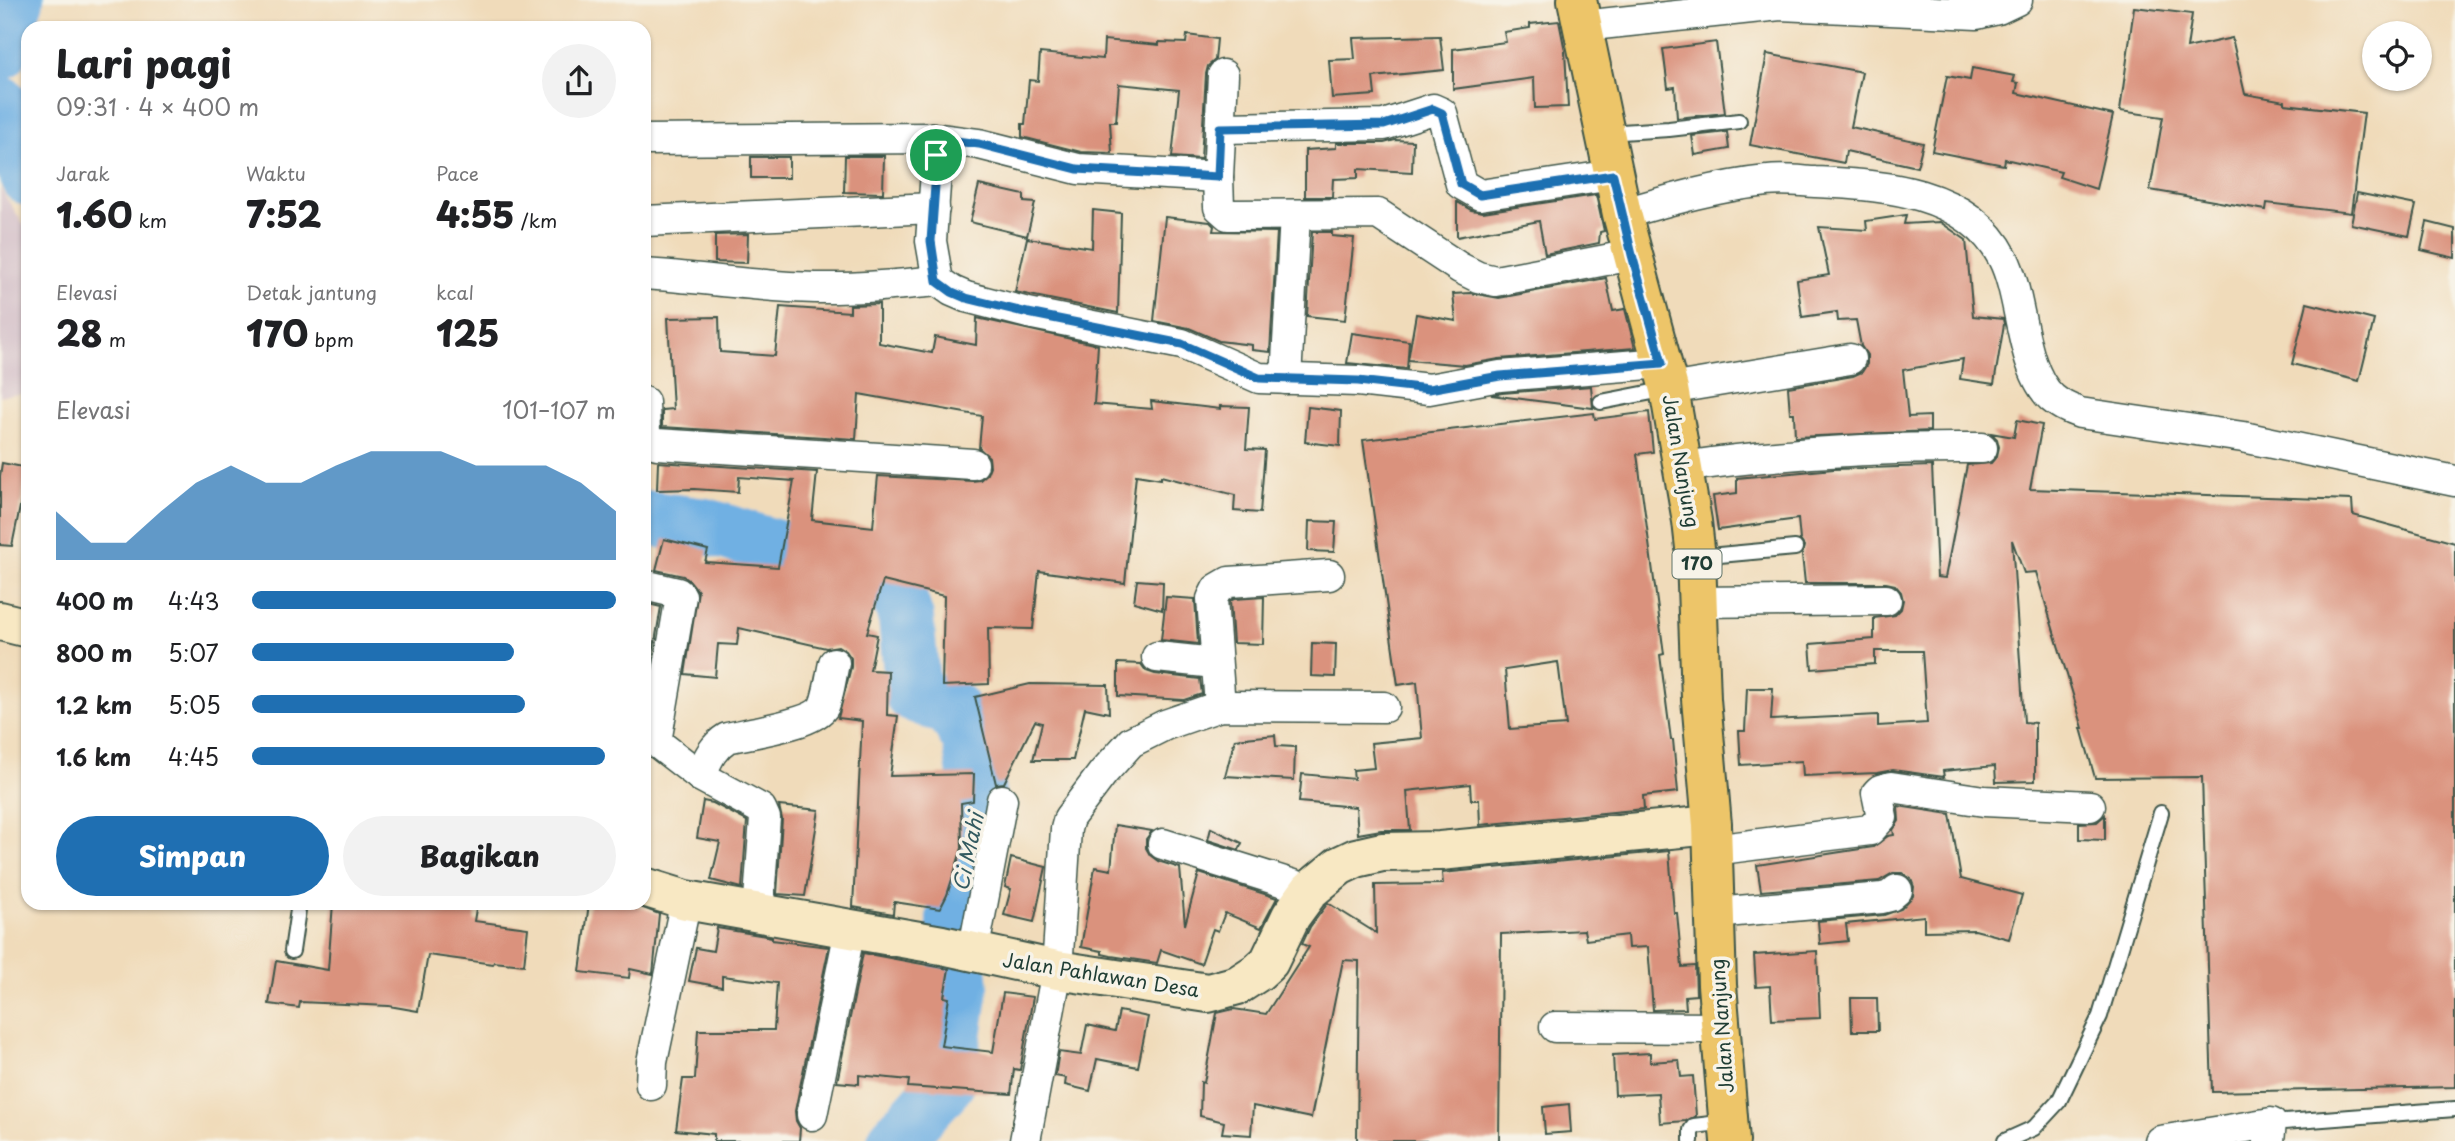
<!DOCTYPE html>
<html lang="id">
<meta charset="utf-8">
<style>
body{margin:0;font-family:"Playpen Sans",sans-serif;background:#f2f2f2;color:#202124;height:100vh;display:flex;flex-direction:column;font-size:26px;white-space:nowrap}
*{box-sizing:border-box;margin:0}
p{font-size:23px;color:#757577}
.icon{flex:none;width:38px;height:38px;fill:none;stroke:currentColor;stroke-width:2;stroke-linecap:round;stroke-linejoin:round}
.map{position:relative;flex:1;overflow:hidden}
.panel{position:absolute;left:21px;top:21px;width:630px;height:889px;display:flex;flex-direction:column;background:#fff;border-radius:21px;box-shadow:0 2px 5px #0004}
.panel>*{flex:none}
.fabs{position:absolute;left:2362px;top:21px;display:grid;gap:14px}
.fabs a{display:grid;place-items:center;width:70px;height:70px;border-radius:50%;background:#fff;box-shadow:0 2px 5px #0004;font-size:35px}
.pin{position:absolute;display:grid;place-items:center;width:60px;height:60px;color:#fff;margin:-30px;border:4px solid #fff;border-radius:50%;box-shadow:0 2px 7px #0007}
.round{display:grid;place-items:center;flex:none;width:74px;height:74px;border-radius:37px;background:#f2f2f2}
.overview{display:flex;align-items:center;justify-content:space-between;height:119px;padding:0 35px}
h1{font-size:38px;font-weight:800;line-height:52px}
.figures{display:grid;grid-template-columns:repeat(3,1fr);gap:10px;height:119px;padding:7px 35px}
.figures div{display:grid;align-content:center}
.figures b{font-size:35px;font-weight:800}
.figures small{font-size:19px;font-weight:400}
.figures p{font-size:19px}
.chart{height:196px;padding:14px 35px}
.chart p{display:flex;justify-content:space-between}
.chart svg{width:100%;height:126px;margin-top:7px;fill:#1f6fb2;opacity:.7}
.cta{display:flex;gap:14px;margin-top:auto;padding:14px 35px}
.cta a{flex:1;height:80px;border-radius:42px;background:#1f6fb2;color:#fff;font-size:28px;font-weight:800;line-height:80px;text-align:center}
.cta a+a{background:#f2f2f2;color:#202124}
ul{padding:0 35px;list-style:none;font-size:23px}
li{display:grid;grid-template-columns:112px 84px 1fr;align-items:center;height:52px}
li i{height:18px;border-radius:9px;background:#1f6fb2}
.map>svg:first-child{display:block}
.industrial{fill:#d2bdc7}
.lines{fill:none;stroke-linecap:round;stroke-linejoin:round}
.river{stroke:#6fb0e3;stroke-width:56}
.building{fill:#da927d;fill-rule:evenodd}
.lane-casing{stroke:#3e5548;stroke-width:18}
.street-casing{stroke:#3e5548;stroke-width:33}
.secondary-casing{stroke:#3e5548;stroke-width:42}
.primary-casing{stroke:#3e5548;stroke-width:42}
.lane{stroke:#fff;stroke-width:14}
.street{stroke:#fff;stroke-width:30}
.secondary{stroke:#f8e8c3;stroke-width:38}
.primary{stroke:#edc569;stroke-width:38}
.route-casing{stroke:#fff;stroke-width:14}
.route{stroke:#1f6fb2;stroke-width:9}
.labels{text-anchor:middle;stroke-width:7;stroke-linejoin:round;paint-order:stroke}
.shield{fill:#f7f3e8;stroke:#60746a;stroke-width:2}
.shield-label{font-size:18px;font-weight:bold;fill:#1f3d34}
.street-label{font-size:19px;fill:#1f3d34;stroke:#f7f3e8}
.water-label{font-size:21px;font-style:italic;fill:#335a60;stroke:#f7f3e8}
</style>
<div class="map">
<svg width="2455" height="1141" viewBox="0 0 2455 1141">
<rect width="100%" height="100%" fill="#f7f3e8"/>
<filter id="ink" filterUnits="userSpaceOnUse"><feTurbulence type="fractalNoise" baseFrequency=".0143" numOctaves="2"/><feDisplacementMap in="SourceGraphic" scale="14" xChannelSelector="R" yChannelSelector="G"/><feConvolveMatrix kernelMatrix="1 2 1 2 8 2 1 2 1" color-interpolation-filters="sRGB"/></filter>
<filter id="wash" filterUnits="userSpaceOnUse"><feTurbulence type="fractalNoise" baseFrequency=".00686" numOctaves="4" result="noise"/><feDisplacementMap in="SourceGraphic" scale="28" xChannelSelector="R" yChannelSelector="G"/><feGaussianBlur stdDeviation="1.57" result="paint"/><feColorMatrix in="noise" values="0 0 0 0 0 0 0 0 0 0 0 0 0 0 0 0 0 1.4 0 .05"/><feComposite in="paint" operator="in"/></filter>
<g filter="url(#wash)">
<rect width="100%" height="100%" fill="#f0dbba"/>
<polygon class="industrial" points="0,188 28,231 28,393 0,396"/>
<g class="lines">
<g class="river">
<polyline points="0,52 6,26 16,0"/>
<polyline points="0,103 28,178"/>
<polyline points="644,518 706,526 816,560 868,569 895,585 906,618 913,694 952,709 970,739 980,808 954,919 961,988 947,1083 895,1141"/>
</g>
</g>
<g id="blocks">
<g class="building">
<polygon points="2134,7 2192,14 2187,48 2232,38 2245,94 2285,101 2285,104 2364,113 2351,213 2267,203 2266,210 2150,190 2163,117 2120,111"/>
<polygon points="1559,21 1565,51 1568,107 1535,108 1534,78 1453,89 1453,49 1506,42 1504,32 1530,28 1530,24"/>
<polygon points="1187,35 1217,39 1215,60 1208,66 1206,74 1201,159 1172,157 1179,90 1119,84 1116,122 1110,122 1112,153 1081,152 1022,137 1022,124 1025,124 1029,80 1038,81 1040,53 1103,59 1104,40 1159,45 1159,42 1186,43"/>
<polygon points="1440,36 1444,70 1373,77 1375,95 1332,98 1329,60 1355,59 1353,38"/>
<polygon points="1716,42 1725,113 1677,118 1675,87 1668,88 1663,49"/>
<polygon points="1767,54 1862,72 1851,127 1923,143 1917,167 1846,151 1844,163 1750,145"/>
<polygon points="1972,68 2015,76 2013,82 2018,83 2016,93 2113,115 2096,189 2059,177 2061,172 2005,159 2004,165 1932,151 1947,76 1970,80"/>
<polygon points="1727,132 1729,149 1695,155 1692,136"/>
<polygon points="1395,140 1413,141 1412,172 1358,169 1358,178 1333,179 1332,197 1305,197 1305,150 1336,148 1336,143 1384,143"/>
<polygon points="845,156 884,156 883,193 844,192"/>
<rect x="751" y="157" width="38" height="21"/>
<polygon points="979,185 1024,195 1024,202 1035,203 1027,236 970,222"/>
<polygon points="2357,193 2416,205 2409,236 2351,224"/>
<polygon points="1596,195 1604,231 1600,232 1599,243 1545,254 1539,221 1457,237 1457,202 1471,210 1483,212"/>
<polygon points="1093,210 1121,213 1118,313 1015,292 1027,238 1092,248"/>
<polygon points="1906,215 1904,224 1940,222 1966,240 1973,316 2003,319 2004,324 1994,384 1960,379 1963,359 1903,370 1908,417 1930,416 1930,431 1795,437 1794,413 1790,413 1788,387 1853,376 1862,372 1867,364 1867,355 1861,346 1856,320 1838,321 1837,312 1802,317 1797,280 1829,275 1819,227 1867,230 1866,221"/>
<polygon points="1165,217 1210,222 1214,226 1213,231 1277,232 1270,352 1252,350 1252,345 1219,341 1189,328 1154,321"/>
<polygon points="2427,222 2455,229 2455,258 2421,250"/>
<polygon points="1312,232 1332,232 1332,236 1354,238 1345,320 1307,316"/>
<polygon points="748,234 747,263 715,262 715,235"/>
<polygon points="1606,278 1613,311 1625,309 1635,348 1499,359 1465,365 1408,360 1416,314 1456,321 1453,294 1471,293 1499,298"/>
<polygon points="2307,303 2374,320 2359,381 2292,364"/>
<polygon points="879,304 879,343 932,353 935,337 976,345 977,318 1098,345 1094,404 1152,409 1151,401 1220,409 1220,406 1249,407 1246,449 1265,450 1260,513 1234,511 1235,495 1161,476 1161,479 1136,475 1125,583 1039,571 1033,629 988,628 989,684 942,686 944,596 883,581 867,633 877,635 870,670 888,671 887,715 898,716 890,776 974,774 973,801 961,803 962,848 947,895 940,909 894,902 893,914 853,907 862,721 838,718 851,667 851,658 846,651 838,646 826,648 739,628 737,645 718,644 715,677 685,674 698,591 690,581 683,576 656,570 664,539 708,550 705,562 778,567 794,481 739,477 738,492 694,489 657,490 658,462 817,472 812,520 873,527 878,476 972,481 980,480 987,474 990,466 989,457 979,448 982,416 859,394 856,439 662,427 662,410 673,409 668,318 719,317 720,352 775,356 780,307 850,312 850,305"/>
<polygon points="1352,333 1409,341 1407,369 1347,363"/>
<polygon points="1591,386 1593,408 1491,395 1502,393"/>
<polygon points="1308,407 1341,411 1340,446 1305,442"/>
<path d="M1649,412L1653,452L1637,454L1664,654L1660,655L1671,740H1673L1678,792L1643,796L1644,809L1480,825L1479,800H1471L1470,784L1407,791L1410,830H1381L1358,834L1356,807L1299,802L1302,774L1354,779L1353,770L1374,768L1371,743L1422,738L1417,682L1398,685L1363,440L1594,413L1595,419ZM1558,662L1566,725L1510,729L1505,670Z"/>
<polygon points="2017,420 2042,425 2030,489 2352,500 2353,515 2455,543 2455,1087 2212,1092 2202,777 2095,778 2081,728 2083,728 2036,572 2024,573 2012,540 2024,722 2035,723 2035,781 1996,782 1995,766 1943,771 1944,777 1893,770 1877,773 1803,776 1802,761 1741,765 1739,731 1745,731 1747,688 1773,688 1771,720 1878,715 1878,726 1927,723 1922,651 1875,651 1875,664 1812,669 1810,644 1874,639 1874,618 1895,615 1901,609 1903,600 1901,592 1895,585 1886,583 1805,583 1802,555 1804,546 1800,540 1798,519 1718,530 1713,496 1737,493 1737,478 1834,469 1932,466 1937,577 1945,578 1967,465 1991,463 1997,456 1999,447 1997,439 1991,433 2014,437"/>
<polygon points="2,463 28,468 12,546 0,545 0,476"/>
<polygon points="1309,521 1336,522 1334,552 1308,551"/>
<polygon points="1137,580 1163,582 1162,610 1134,602"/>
<polygon points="1166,597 1195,599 1198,644 1161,640"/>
<polygon points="1264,597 1263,644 1233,643 1230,601 1234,599"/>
<polygon points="644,603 661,607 650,671 644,670"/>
<polygon points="1312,643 1336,644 1335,677 1311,676"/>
<polygon points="1118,663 1141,664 1146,671 1155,674 1200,679 1202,694 1184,700 1118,696"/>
<polygon points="1030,684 1108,685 1109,713 1085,708 1073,760 1033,760 1042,723 1035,721 1004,783 996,784 975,697"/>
<polygon points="1275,735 1276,746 1295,747 1294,780 1225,776 1235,739"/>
<polygon points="703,801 713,803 747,821 742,888 711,880 720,842 697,838"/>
<polygon points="779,806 819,810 805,896 777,894 782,819"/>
<polygon points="1898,806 1950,814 1961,879 2022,895 2009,939 1975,930 1924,931 1924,916 1846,924 1848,941 1820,944 1818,921 1884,915 1901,909 1913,896 1914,887 1911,879 1902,873 1893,873 1879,881 1761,891 1757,865 1873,847 1888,836 1894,835 1893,830 1899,821"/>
<polygon points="2105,815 2105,840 2079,839 2079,823 2097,822"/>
<polygon points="1115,825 1152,831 1146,839 1146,848 1150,855 1158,861 1180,868 1185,925 1199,873 1277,898 1261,928 1225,913 1218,931 1213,929 1201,964 1161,950 1157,963 1111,956 1102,954 1102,951 1081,947 1095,867 1111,870"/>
<polygon points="1211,828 1242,843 1239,850 1208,840"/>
<polygon points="1669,851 1674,913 1677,913 1682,967 1695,966 1696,995 1685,996 1686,1009 1653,1010 1648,947 1628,948 1627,935 1586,940 1584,930 1501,934 1499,1141 1357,1141 1359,961 1343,960 1311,1118 1253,1106 1251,1135 1222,1133 1224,1122 1200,1116 1201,1082 1204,1083 1217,1013 1234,1009 1266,1014 1309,947 1302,944 1310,927 1328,903 1376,933 1375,885 1443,884 1442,873"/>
<polygon points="1011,858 1046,867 1034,922 1004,915 1011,889 1005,887"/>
<polygon points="333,903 477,903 474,921 528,928 524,965 494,962 493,964 428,955 418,1011 389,1006 300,1002 299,1008 269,1004 276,961 328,970"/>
<polygon points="589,903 630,903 659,914 653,974 630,969 629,978 580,972"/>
<polygon points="717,928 772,937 772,940 829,947 795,1111 796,1121 800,1128 799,1141 714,1141 714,1134 676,1130 683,1079 695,1079 698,1030 774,1030 777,983 722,976 722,987 689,981 696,948 713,951"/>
<polygon points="1817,951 1820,1018 1772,1020 1770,986 1756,987 1754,955"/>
<polygon points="863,953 949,969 944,997 949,998 941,1046 993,1052 1003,993 1033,997 1020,1070 1014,1069 1011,1094 908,1087 909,1080 859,1075 859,1084 837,1082"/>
<polygon points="1851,998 1877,998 1878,1031 1852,1031"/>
<polygon points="1119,1011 1148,1017 1138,1067 1097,1059 1090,1091 1065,1085 1066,1078 1055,1076 1059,1052 1081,1055 1087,1025 1115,1031"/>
<polygon points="1650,1053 1650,1062 1679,1060 1681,1077 1693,1076 1696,1116 1686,1121 1660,1123 1658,1093 1615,1095 1613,1055"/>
<polygon points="1569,1104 1571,1132 1545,1134 1543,1107"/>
</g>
</g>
</g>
<g filter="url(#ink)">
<use href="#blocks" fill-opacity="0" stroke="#3e5548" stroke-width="2"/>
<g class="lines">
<defs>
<g id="lane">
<polyline points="1605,133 1669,129 1739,121"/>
<polyline points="1601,402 1668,389"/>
<polyline points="1698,557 1795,548"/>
<polyline points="292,951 299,903"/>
<polyline points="2271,1123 2455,1109"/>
<polyline points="1691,1141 1691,1130 1694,1126 1727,1122"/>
<polyline points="2005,1141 2034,1128 2059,1101 2100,1016 2161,813"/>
</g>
<g id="street">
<polyline points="1582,26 1780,5 1977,14 1998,9 2017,0"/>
<polyline points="1223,75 1218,177 1219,207 1228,215 1378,214 1460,268 1478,277 1496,281 1632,255"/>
<polyline points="1220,128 1384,125 1433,109 1442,113 1461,184 1480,195 1613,175"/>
<polyline points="933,138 936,172 931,241 938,281 952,291 966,297 1028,313 1182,344 1259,378 1358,381 1429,389 1500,376 1662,363"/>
<polyline points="644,140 933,138 979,144 1078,169 1218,177"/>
<path d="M1622,214C1669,200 1718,186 1767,181C1782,179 1799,181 1815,182C1880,184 1969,191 2003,258C2023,297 2020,368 2052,398C2060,405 2069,409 2080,413L2243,437L2455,481"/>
<polyline points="644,221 934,208"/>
<path d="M644,274C708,278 772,289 836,288C870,288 904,284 938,281"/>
<polyline points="1286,379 1295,215"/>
<polyline points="1669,389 1850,359"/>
<polyline points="644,402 645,432 649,441 657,444 973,464"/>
<path d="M1683,467C1783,452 1882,447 1982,448"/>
<polyline points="644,585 678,593 681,596 656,742"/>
<polyline points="1697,602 1886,600"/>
<polyline points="1157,657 1215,663"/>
<polyline points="1220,706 1212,599 1217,589 1229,582 1329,575"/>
<polyline points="644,739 656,742 700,776 761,809 765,818 758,913"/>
<path d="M700,776C707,761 712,747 727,738C748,733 815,724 824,706C829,694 831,676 834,663"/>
<polyline points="1163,844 1310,890"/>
<polyline points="1713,850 1870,830 1882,817 1877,793 1880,790 1891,787 1984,801 2090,806"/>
<polyline points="1715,913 1882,898 1890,896 1897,890"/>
<polyline points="973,953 1002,800"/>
<polyline points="1555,1027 1722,1028"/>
<polyline points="651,1085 652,1062 686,900"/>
<polyline points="812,1115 850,930"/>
<polyline points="1025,1141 1057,970 1066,829 1069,818 1103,773 1131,742 1165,725 1220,706 1384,707"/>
<polyline points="2160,1141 2271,1123 2269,1141"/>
</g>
<g id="secondary">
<polyline points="0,621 28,628"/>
<polyline points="644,887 686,900 942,945 1057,970 1208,993 1238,985 1258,972 1269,962 1291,916 1310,890 1339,866 1356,858 1382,852 1440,851 1712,825"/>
</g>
<polyline id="primary" points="1577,0 1622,214 1669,389 1692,521 1696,557 1701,699 1712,825 1717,985 1730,1141"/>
</defs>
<use href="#lane" class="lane-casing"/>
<use href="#street" class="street-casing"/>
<use href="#secondary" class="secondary-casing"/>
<use href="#primary" class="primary-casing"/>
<use href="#lane" class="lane"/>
<use href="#street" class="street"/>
<use href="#secondary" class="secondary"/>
<use href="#primary" class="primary"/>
</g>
</g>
<g class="lines" filter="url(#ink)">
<defs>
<polygon id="route" points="1433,109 1442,113 1461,184 1480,195 1613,175 1632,255 1662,363 1500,376 1429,389 1358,381 1259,378 1182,344 1028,313 966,298 952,292 937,281 931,241 936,172 933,138 979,144 1077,169 1218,177 1220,128 1384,125"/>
</defs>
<use href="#route" class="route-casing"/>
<use href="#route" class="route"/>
</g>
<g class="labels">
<rect class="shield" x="1672.5" y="549.5" width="49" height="29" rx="5"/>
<g class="shield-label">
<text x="1697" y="570">170</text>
</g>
<g class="street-label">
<text transform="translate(1681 461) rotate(80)" y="7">Jalan Nanjung</text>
<text transform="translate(1101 975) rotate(9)" y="7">Jalan Pahlawan Desa</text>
<text transform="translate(1722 1026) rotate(-94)" y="7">Jalan Nanjung</text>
</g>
<g class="water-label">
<text transform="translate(969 852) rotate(-78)" y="7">Ci Mahi</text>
</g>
</g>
</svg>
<div class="fabs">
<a><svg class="icon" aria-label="locate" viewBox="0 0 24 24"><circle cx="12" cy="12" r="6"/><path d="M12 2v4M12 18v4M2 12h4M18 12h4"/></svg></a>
</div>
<div class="pin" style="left:936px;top:155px;background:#1e9e55"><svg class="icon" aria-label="arrive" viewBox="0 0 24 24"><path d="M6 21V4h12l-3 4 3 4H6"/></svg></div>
<section class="panel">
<div class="overview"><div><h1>Lari pagi</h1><p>09:31 · 4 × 400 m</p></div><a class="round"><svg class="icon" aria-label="share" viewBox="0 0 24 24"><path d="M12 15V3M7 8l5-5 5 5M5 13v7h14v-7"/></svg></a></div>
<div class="figures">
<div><p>Jarak</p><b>1.60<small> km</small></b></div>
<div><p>Waktu</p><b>7:52</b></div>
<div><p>Pace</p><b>4:55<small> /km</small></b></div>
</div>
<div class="figures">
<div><p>Elevasi</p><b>28<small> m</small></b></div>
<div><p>Detak jantung</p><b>170<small> bpm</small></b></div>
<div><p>kcal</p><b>125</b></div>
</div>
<div class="chart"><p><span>Elevasi</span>101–107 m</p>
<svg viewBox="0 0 160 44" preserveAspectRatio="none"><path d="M0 44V27L10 38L20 38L30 27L40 17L50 11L60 17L70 17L80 11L90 6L100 6L110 6L120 11L130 11L140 11L150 17L160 27V44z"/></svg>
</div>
<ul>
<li><b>400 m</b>4:43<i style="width:100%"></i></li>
<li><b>800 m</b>5:07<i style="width:72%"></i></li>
<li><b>1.2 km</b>5:05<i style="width:75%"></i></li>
<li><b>1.6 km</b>4:45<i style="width:97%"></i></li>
</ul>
<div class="cta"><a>Simpan</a><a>Bagikan</a></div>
</section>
</div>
